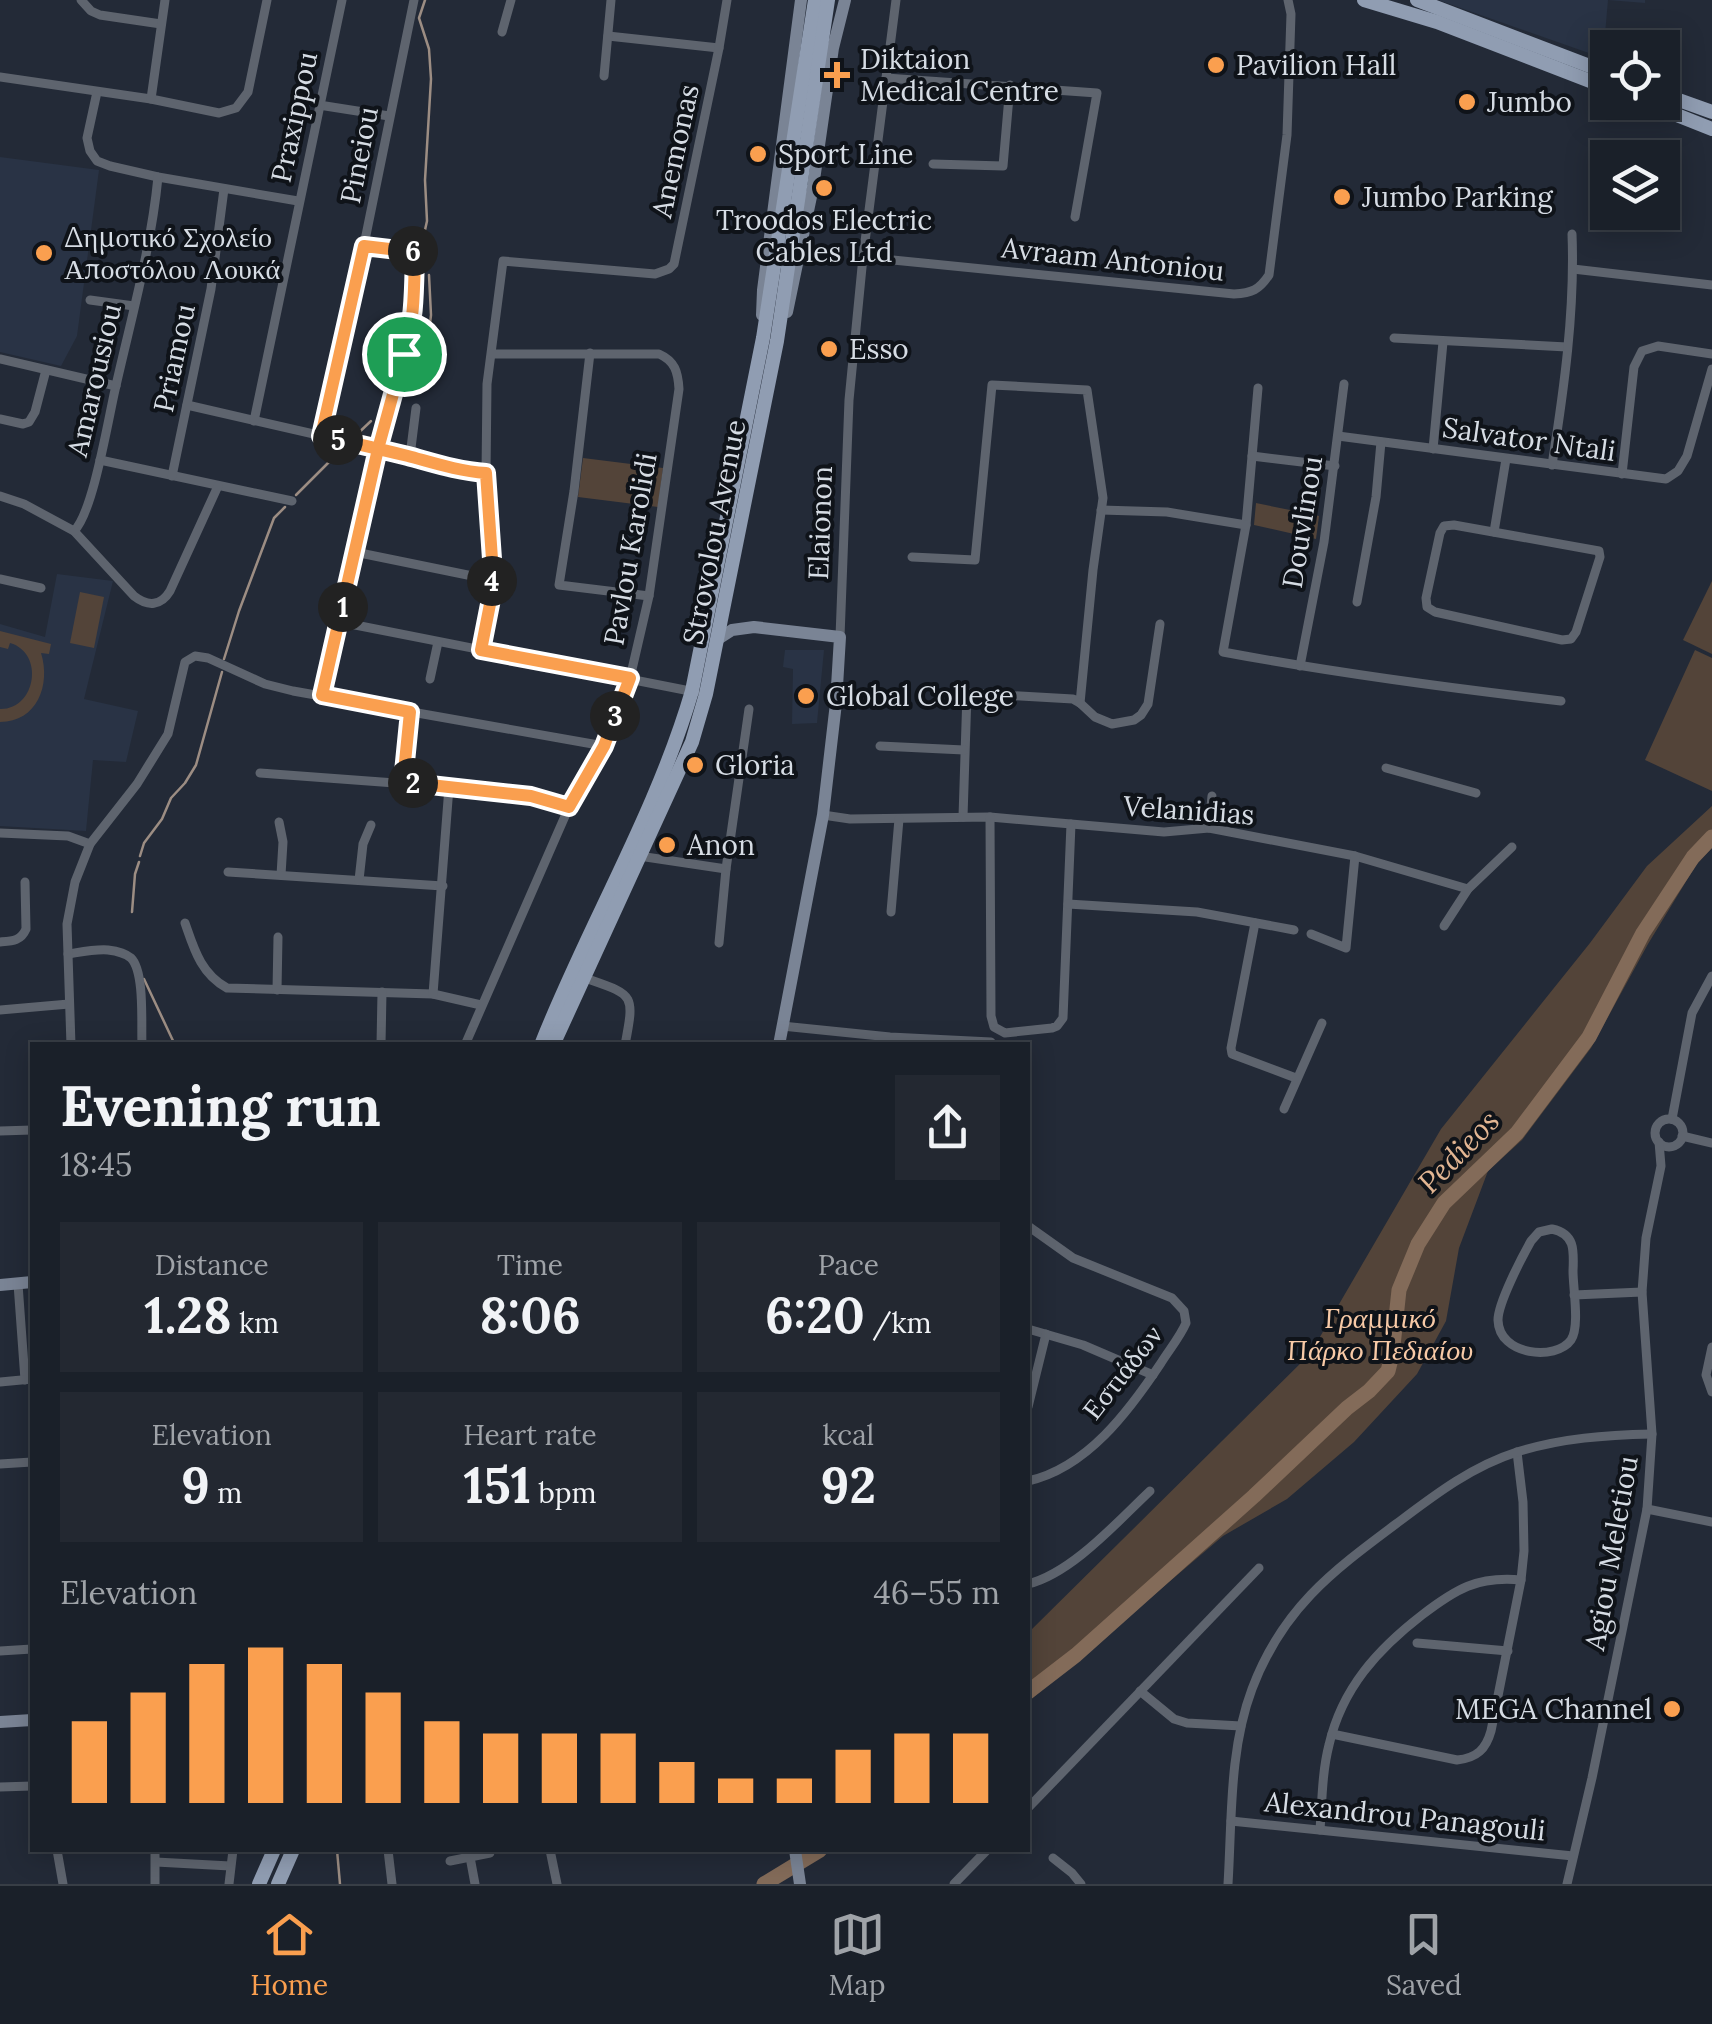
<!DOCTYPE html>
<meta charset="utf-8">
<style>
body{margin:0;font-family:Lora,serif;background:#232831;color:#f1f3f6;height:100vh;display:flex;flex-direction:column;font-size:38px;white-space:nowrap}
*{box-sizing:border-box;margin:0}
p{font-size:32px;color:#9fa3a8}
.icon{flex:none;width:55px;height:55px;fill:none;stroke:currentColor;stroke-width:2;stroke-linecap:round;stroke-linejoin:round}
.map{position:relative;flex:1;overflow:hidden}
.details{position:absolute;left:30px;top:1042px;width:1000px;height:810px;display:flex;flex-direction:column;background:#1a2029;border-radius:0px;box-shadow:0 5px 25px #0003,0 0 0 2px #383e46}
.details>*{flex:none}
.fabs{position:absolute;left:1590px;top:30px;display:grid;gap:20px}
.fabs a{display:grid;place-items:center;width:90px;height:90px;border-radius:0px;background:#1a2029;box-shadow:0 5px 25px #0003,0 0 0 2px #383e46;font-size:50px}
.pin{position:absolute;display:grid;place-items:center;width:85px;height:85px;color:#fff;margin:-42px;border:5px solid #fff;border-radius:50%;box-shadow:0 2px 10px #0007}
.km{position:absolute;width:50px;height:50px;margin:-25px;border-radius:50%;background:#222;color:#fff;font-size:28px;line-height:50px;text-align:center}
.round{display:grid;place-items:center;flex:none;width:105px;height:105px;border-radius:0px;background:#232831}
.head{display:flex;align-items:center;justify-content:space-between;height:170px;padding:0 30px}
h1{font-size:55px;font-weight:700;line-height:75px}
.stats{display:grid;grid-template-columns:repeat(3,1fr);gap:15px;height:170px;padding:10px 30px}
.stats div{display:grid;align-content:center;border-radius:0px;background:#232831;text-align:center}
.stats b{font-size:50px;font-weight:700}
.stats small{font-size:28px;font-weight:400}
.stats p{font-size:28px}
.chart{height:280px;padding:20px 30px}
.chart p{display:flex;justify-content:space-between}
.chart svg{width:100%;height:180px;margin-top:10px;stroke:#fa9f4f;stroke-width:6}
.tab-bar{display:flex;justify-content:space-around;align-items:center;height:140px;border-top:2px solid #383e46;background:#1a2029;font-size:28px;color:#9fa3a8}
.tab-bar a{display:grid;justify-items:center;gap:5px}
.tab-bar .on{color:#fa9f4f}
.map>svg:first-child{display:block}
.built{fill:#293345}
.green{fill:#534439}
.lines{fill:none;stroke-linecap:round;stroke-linejoin:round}
.stream{stroke:#9c8d83;stroke-width:2.5}
.river{stroke:#836b59;stroke-width:15}
.street{stroke:#5e646e;stroke-width:9}
.secondary{stroke:#7a8495;stroke-width:12}
.primary{stroke:#909db2;stroke-width:14}
.route-casing{stroke:#fff;stroke-width:20}
.route{stroke:#fa9f4f;stroke-width:12}
.poi-dot{fill:#fa9f4f;stroke:#0f1319;stroke-width:4}
.labels{text-anchor:middle;stroke-width:8;stroke-linejoin:round;paint-order:stroke}
.poi-label{font-size:28px;fill:#d6dce4;stroke:#0f1319;text-anchor:start}
.street-label{font-size:28px;fill:#d6dce4;stroke:#0f1319}
.park-label{font-size:28px;font-style:italic;fill:#f8caa7;stroke:#0f1319}
.water-label{font-size:30px;font-style:italic;fill:#e3b693;stroke:#0f1319}
</style>
<div class="map">
<svg width="1712" height="1884" viewBox="0 0 1712 1884">
<rect width="100%" height="100%" fill="#232a37"/>
<g class="built">
<polygon points="1438,0 1645,0 1645,3 1608,0 1603,58"/>
<polygon points="0,157 99,170 77,336 61,366 0,352"/>
<polygon points="57,574 113,581 84,699 138,711 126,762 93,760 86,831 0,826 0,624 45,637"/>
<polygon points="785,650 824,650 817,723 792,724 793,669 783,667"/>
</g>
<g class="green">
<polygon points="583,458 663,468 658,507 578,497"/>
<polygon points="1256,503 1319,516 1316,539 1254,525"/>
<polygon points="1712,581 1712,654 1683,640"/>
<polygon points="80,592 104,597 94,648 70,643"/>
<path d="M0,631L51,644L49,654L41,653C51,685 37,722 0,722V709C36,710 45,653 10,643L8,649L0,647Z"/>
<polygon points="1695,650 1712,658 1712,791 1645,760"/>
<polygon points="1712,806 1712,848 1696,865 1648,944 1591,1048 1522,1140 1488,1171 1459,1248 1446,1321 1417,1374 1354,1442 1287,1499 1223,1536 1028,1702 1028,1633 1310,1354 1441,1129 1590,943 1647,866"/>
</g>
<g class="lines">
<g class="stream">
<polyline points="423,239 427,221 425,180 431,79 429,49 419,18 425,0"/>
<polyline points="414,373 429,332 431,315 429,275"/>
<polyline points="352,439 371,421"/>
<polyline points="296,495 344,447"/>
<polyline points="224,659 239,611 274,518 285,507"/>
<polyline points="140,856 144,843 162,819 171,798 185,783 196,765 222,672"/>
<polyline points="132,912 135,874 139,862"/>
<polyline points="144,979 175,1045"/>
<polyline points="337,1850 340,1884"/>
</g>
<g class="river">
<polyline points="1028,1692 1076,1655 1254,1496 1347,1408 1369,1391 1388,1371 1392,1355 1399,1290 1418,1244 1444,1203 1517,1133 1589,1037 1643,933 1693,857 1712,837"/>
<polyline points="764,1884 820,1850"/>
</g>
<g class="street">
<polyline points="81,0 91,11 100,15 161,24"/>
<polyline points="502,32 511,0"/>
<polyline points="608,36 719,48"/>
<polyline points="604,76 611,0"/>
<polyline points="0,77 151,99 219,113 236,108 248,92 267,0"/>
<polyline points="886,78 1097,93 1075,217"/>
<polyline points="97,92 87,138 90,151 97,161 110,166 158,177 298,201"/>
<polyline points="151,99 165,0"/>
<polyline points="319,105 389,116"/>
<polyline points="933,164 1003,166 1010,85"/>
<polyline points="364,245 430,255"/>
<path d="M863,257L1234,294C1252,293 1259,290 1269,275L1287,135L1291,14L1288,0"/>
<polyline points="1573,269 1712,285"/>
<polyline points="90,300 134,306"/>
<polyline points="1394,338 1567,347"/>
<polyline points="590,353 574,491 559,585 649,596"/>
<polyline points="0,359 116,386"/>
<path d="M1258,388L1246,525L1223,652C1335,673 1448,688 1561,701"/>
<polyline points="187,405 410,456 458,471 486,473"/>
<polyline points="0,419 23,424 29,422 35,412 46,370"/>
<polyline points="254,421 342,0"/>
<polyline points="321,435 364,245 414,0"/>
<polyline points="1338,436 1666,479 1678,471 1687,456 1712,369"/>
<polyline points="1433,449 1443,342"/>
<polyline points="410,456 416,408"/>
<polyline points="1252,456 1335,466"/>
<polyline points="100,460 292,501"/>
<path d="M1552,465C1564,389 1575,311 1572,234"/>
<polyline points="1622,474 1634,367 1642,351 1658,346 1712,354"/>
<polyline points="172,476 211,289 224,189"/>
<path d="M0,496L24,504L74,531L134,596C148,607 161,606 170,591L218,486"/>
<polyline points="1101,510 1167,512 1246,525"/>
<polygon points="1454,525 1599,551 1600,557 1576,632 1571,639 1562,640 1435,612 1427,607 1426,598 1440,533 1444,526"/>
<path d="M74,531C93,513 108,420 115,390C131,319 151,249 158,177"/>
<polyline points="1494,532 1506,459"/>
<polyline points="355,552 492,580"/>
<polyline points="912,557 975,560 992,385 1087,390 1103,498 1093,570 1080,703 1073,699 967,693 963,817"/>
<polyline points="0,579 41,588"/>
<polyline points="1357,602 1376,497 1381,442"/>
<polyline points="340,622 695,692"/>
<polyline points="840,637 849,400 863,257 896,0"/>
<polyline points="481,649 492,595 492,559 486,473 487,384 503,261 655,274 669,269 674,264 719,48 727,0"/>
<polyline points="1300,666 1324,542 1344,384"/>
<polyline points="430,679 438,642"/>
<polyline points="322,695 378,449 409,337 413,309 415,252"/>
<polyline points="1080,703 1095,717 1112,724 1134,720 1141,715 1148,704 1160,624"/>
<polyline points="880,746 964,750"/>
<polyline points="1386,768 1476,793"/>
<polyline points="260,773 449,787 531,796 569,807"/>
<polyline points="403,782 410,712"/>
<polyline points="823,815 850,819 990,817 1164,832 1209,828 1355,856 1468,889"/>
<polyline points="990,817 991,1016 994,1027 1005,1033 1052,1028 1057,1026 1063,1018 1071,824"/>
<polyline points="279,822 283,842 281,875"/>
<polyline points="1209,828 1212,796"/>
<polyline points="0,833 68,836 90,844"/>
<polyline points="639,856 726,869"/>
<polyline points="228,872 443,886"/>
<polyline points="359,880 363,844 371,825"/>
<polyline points="1068,904 1197,912 1294,930"/>
<polyline points="891,912 899,819"/>
<path d="M185,923C194,949 201,974 227,988L433,994L481,1005"/>
<polyline points="1255,923 1231,1048 1232,1054 1296,1078"/>
<polyline points="1444,926 1468,889 1512,847"/>
<polyline points="1311,934 1346,948 1355,856"/>
<path d="M0,942C12,941 21,941 26,929L25,882"/>
<polyline points="719,943 726,869 749,709"/>
<path d="M68,954C81,952 95,949 108,950C116,951 125,953 131,958C145,972 141,1025 142,1045"/>
<path d="M585,978C634,995 635,993 625,1045"/>
<polyline points="277,990 278,937"/>
<polyline points="433,994 449,787"/>
<polyline points="0,1010 69,1004"/>
<polyline points="782,1026 890,1037 991,1042"/>
<polyline points="71,1045 67,924 75,882 90,844 137,784 168,734 185,662 195,656 208,658 265,684 293,691 604,746"/>
<polyline points="381,1045 382,992"/>
<path d="M465,1045L569,807L604,746L630,678L649,596L679,389C678,372 675,361 659,354H492"/>
<polyline points="1284,1109 1322,1023"/>
<polyline points="1672,1119 1692,1013 1712,976"/>
<circle cx="1669" cy="1133" r="14"/>
<polyline points="0,1131 32,1130"/>
<polyline points="1682,1136 1712,1143"/>
<path d="M1028,1226L1073,1258L1172,1298L1184,1311L1186,1323C1180,1337 1169,1350 1161,1363C1129,1411 1087,1468 1028,1481"/>
<path d="M1552,1229C1575,1234 1574,1250 1573,1271C1573,1288 1580,1327 1571,1340C1556,1361 1499,1356 1498,1320C1498,1303 1522,1257 1531,1241L1539,1232Z"/>
<polyline points="18,1284 25,1380"/>
<polyline points="1574,1295 1642,1292"/>
<polyline points="1028,1329 1083,1345 1153,1375"/>
<polyline points="1712,1347 1706,1375 1712,1392"/>
<polyline points="0,1382 32,1379"/>
<polyline points="1028,1407 1046,1334"/>
<polyline points="0,1464 32,1462"/>
<polyline points="1647,1509 1712,1522"/>
<path d="M1028,1584C1072,1573 1117,1522 1150,1491"/>
<polyline points="1417,1643 1508,1651"/>
<polyline points="0,1651 32,1649"/>
<polyline points="1140,1691 1174,1719 1187,1723 1241,1726"/>
<path d="M1332,1734L1457,1760C1477,1758 1486,1749 1491,1731L1521,1580L1524,1551L1523,1502L1517,1452"/>
<polyline points="0,1787 32,1786"/>
<polyline points="1028,1808 1259,1568"/>
<polyline points="1231,1821 1573,1856"/>
<path d="M1320,1830C1322,1802 1322,1772 1329,1745C1342,1688 1378,1649 1422,1615C1456,1589 1477,1576 1521,1580"/>
<polyline points="57,1850 63,1884"/>
<polyline points="388,1850 392,1884"/>
<polyline points="550,1850 557,1884"/>
<polyline points="470,1857 475,1884"/>
<polyline points="1053,1858 1072,1873 1081,1884"/>
<polyline points="450,1861 490,1853"/>
<polyline points="156,1862 230,1866"/>
<polyline points="155,1884 155,1850"/>
<polyline points="229,1884 233,1850"/>
<polyline points="954,1884 987,1850"/>
<path d="M1228,1884C1232,1819 1229,1750 1252,1689C1283,1607 1333,1571 1400,1521C1437,1493 1473,1466 1517,1452C1562,1438 1606,1435 1652,1434"/>
<polyline points="1567,1884 1592,1778 1647,1509 1652,1434 1642,1292 1646,1238 1661,1166 1659,1142"/>
</g>
<g class="secondary">
<polyline points="787,312 813,187 833,48 845,0"/>
<polyline points="762,315 763,290 801,0"/>
<polyline points="718,639 732,630 754,627 840,637 836,703 823,815 779,1045"/>
<polyline points="0,1285 32,1282"/>
<polyline points="0,1722 32,1720"/>
<polyline points="795,1850 800,1884"/>
</g>
<g class="primary">
<polyline points="1364,0 1437,22 1608,88"/>
<polyline points="1417,0 1608,73"/>
<polyline points="1662,94 1712,112"/>
<polyline points="1644,102 1712,129"/>
<path d="M541,1045C588,926 656,814 692,691L763,338L815,0"/>
<polyline points="553,1045 692,742 706,694 777,341 828,0"/>
<polyline points="259,1884 274,1850"/>
<polyline points="278,1884 293,1850"/>
</g>
</g>
<g class="lines">
<defs>
<path id="route" d="M404,354L378,449L322,695L410,712L403,782L531,796L569,807L604,746L630,678L481,650L492,594V559L486,473C458,471 434,463 408,456C379,449 350,442 321,436L364,246L415,252C414,286 415,320 404,354"/>
</defs>
<use href="#route" class="route-casing"/>
<use href="#route" class="route"/>
</g>
<g class="poi-dot">
<circle cx="1216" cy="65" r="10"/>
<path d="M832 60h10v10h10v10h-10v10h-10v-10h-10v-10h10z"/>
<circle cx="1467" cy="102" r="10"/>
<circle cx="758" cy="154" r="10"/>
<circle cx="824" cy="188" r="10"/>
<circle cx="1342" cy="197" r="10"/>
<circle cx="44" cy="253" r="10"/>
<circle cx="829" cy="349" r="10"/>
<circle cx="806" cy="696" r="10"/>
<circle cx="695" cy="765" r="10"/>
<circle cx="667" cy="845" r="10"/>
<circle cx="1672" cy="1709" r="10"/>
</g>
<g class="labels">
<g class="poi-label">
<text x="860" y="69">Diktaion<tspan x="860" dy="32">Medical Centre</tspan></text>
<text x="1236" y="75">Pavilion Hall</text>
<text x="1487" y="112">Jumbo</text>
<text x="778" y="164">Sport Line</text>
<text x="1362" y="207">Jumbo Parking</text>
<text x="824" y="230" text-anchor="middle">Troodos Electric<tspan x="824" dy="32">Cables Ltd</tspan></text>
<text x="64" y="247">Δημοτικό Σχολείο<tspan x="64" dy="32">Αποστόλου Λουκά</tspan></text>
<text x="849" y="359">Esso</text>
<text x="826" y="706">Global College</text>
<text x="715" y="775">Gloria</text>
<text x="687" y="855">Anon</text>
<text x="1652" y="1719" text-anchor="end">MEGA Channel</text>
</g>
<g class="street-label">
<text transform="translate(294 117) rotate(-78)" y="10">Praxippou</text>
<text transform="translate(675 151) rotate(-78)" y="10">Anemonas</text>
<text transform="translate(359 155) rotate(-79)" y="10">Pineiou</text>
<text transform="translate(1113 259) rotate(6)" y="10">Avraam Antoniou</text>
<text transform="translate(174 358) rotate(-78)" y="10">Priamou</text>
<text transform="translate(94 380) rotate(-77)" y="10">Amarousiou</text>
<text transform="translate(1529 439) rotate(8)" y="10">Salvator Ntali</text>
<text transform="translate(1302 522) rotate(-81)" y="10">Douvlinou</text>
<text transform="translate(820 523) rotate(-88)" y="10">Elaionon</text>
<text transform="translate(714 532) rotate(-79)" y="10">Strovolou Avenue</text>
<text transform="translate(630 549) rotate(-80)" y="10">Pavlou Karolidi</text>
<text transform="translate(1189 810) rotate(4)" y="10">Velanidias</text>
<text transform="translate(1122 1372) rotate(-52)" y="10">Εστιάδων</text>
<text transform="translate(1611 1553) rotate(-80)" y="10">Agiou Meletiou</text>
<text transform="translate(1405 1816) rotate(6)" y="10">Alexandrou Panagouli</text>
</g>
<g class="park-label">
<text x="1380" y="1328">Γραμμικό<tspan x="1380" dy="32">Πάρκο Πεδιαίου</tspan></text>
</g>
<g class="water-label">
<text transform="translate(1459 1152) rotate(-46)" y="10">Pedieos</text>
</g>
</g>
</svg>
<div class="fabs">
<a><svg class="icon" aria-label="locate" viewBox="0 0 24 24"><circle cx="12" cy="12" r="6"/><path d="M12 2v4M12 18v4M2 12h4M18 12h4"/></svg></a>
<a><svg class="icon" aria-label="layers" viewBox="0 0 24 24"><path d="M12 4l9 5-9 5-9-5zM3 14l9 5 9-5"/></svg></a>
</div>
<div class="pin" style="left:404px;top:354px;background:#1e9e55"><svg class="icon" aria-label="arrive" viewBox="0 0 24 24"><path d="M6 21V4h12l-3 4 3 4H6"/></svg></div>
<b class="km" style="left:343px;top:607px">1</b>
<b class="km" style="left:413px;top:783px">2</b>
<b class="km" style="left:615px;top:716px">3</b>
<b class="km" style="left:492px;top:581px">4</b>
<b class="km" style="left:338px;top:440px">5</b>
<b class="km" style="left:413px;top:251px">6</b>
<section class="details">
<div class="head"><div><h1>Evening run</h1><p>18:45</p></div><a class="round"><svg class="icon" aria-label="share" viewBox="0 0 24 24"><path d="M12 15V3M7 8l5-5 5 5M5 13v7h14v-7"/></svg></a></div>
<div class="stats">
<div><p>Distance</p><b>1.28<small> km</small></b></div>
<div><p>Time</p><b>8:06</b></div>
<div><p>Pace</p><b>6:20<small> /km</small></b></div>
</div>
<div class="stats">
<div><p>Elevation</p><b>9<small> m</small></b></div>
<div><p>Heart rate</p><b>151<small> bpm</small></b></div>
<div><p>kcal</p><b>92</b></div>
</div>
<div class="chart"><p><span>Elevation</span>46–55 m</p>
<svg viewBox="0 0 160 44" preserveAspectRatio="none"><path d="M5 44V24M15 44V17M25 44V10M35 44V6M45 44V10M55 44V17M65 44V24M75 44V27M85 44V27M95 44V27M105 44V34M115 44V38M125 44V38M135 44V31M145 44V27M155 44V27"/></svg>
</div>
</section>
</div>
<nav class="tab-bar">
<a class="on"><svg class="icon" aria-label="home" viewBox="0 0 24 24"><path d="M3 11l9-7 9 7M6 9v11h12V9"/></svg>Home</a>
<a><svg class="icon" aria-label="map" viewBox="0 0 24 24"><path d="M3 6l6-2 6 2 6-2v14l-6 2-6-2-6 2zM9 4v14M15 6v14"/></svg>Map</a>
<a><svg class="icon" aria-label="saved" viewBox="0 0 24 24"><path d="M7 4h10v16l-5-4-5 4z"/></svg>Saved</a>
</nav>
